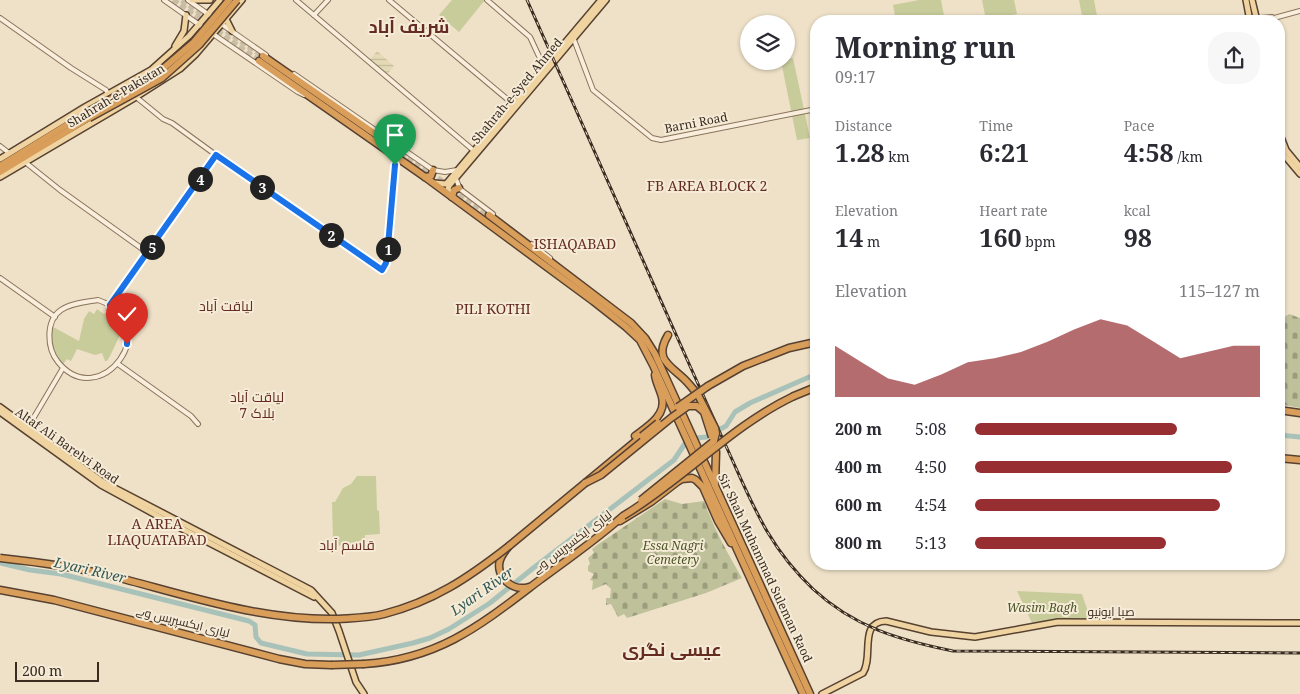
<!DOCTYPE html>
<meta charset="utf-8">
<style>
body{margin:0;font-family:"Noto Serif",Cairo,serif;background:#f7f7f7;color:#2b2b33;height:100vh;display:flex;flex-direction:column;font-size:19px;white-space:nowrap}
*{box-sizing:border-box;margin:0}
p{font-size:16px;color:#7c7c81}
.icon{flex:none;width:28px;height:28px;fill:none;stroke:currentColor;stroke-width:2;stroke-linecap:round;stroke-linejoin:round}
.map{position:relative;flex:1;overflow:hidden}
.panel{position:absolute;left:810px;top:15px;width:475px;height:555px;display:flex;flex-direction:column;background:#fff;border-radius:20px;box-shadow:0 1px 4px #0004}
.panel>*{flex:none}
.tools{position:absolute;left:740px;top:15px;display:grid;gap:10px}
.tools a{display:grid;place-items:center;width:55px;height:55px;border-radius:50%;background:#fff;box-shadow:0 1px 4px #0004;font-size:25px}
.scale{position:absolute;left:15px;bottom:12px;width:84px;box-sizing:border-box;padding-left:5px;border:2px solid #3a2c20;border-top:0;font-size:14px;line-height:18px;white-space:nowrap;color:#3a2c20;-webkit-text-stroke:4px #f5ebd7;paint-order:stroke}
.pin{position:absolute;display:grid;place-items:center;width:42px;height:42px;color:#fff;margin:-51px -21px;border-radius:50% 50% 50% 0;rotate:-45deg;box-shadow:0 0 5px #0007}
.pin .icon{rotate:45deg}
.km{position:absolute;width:25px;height:25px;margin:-12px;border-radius:50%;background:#222;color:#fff;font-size:14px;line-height:25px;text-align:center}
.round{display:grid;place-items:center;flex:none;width:52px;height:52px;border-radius:20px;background:#f7f7f7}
.overview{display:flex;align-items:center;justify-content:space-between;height:85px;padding:0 25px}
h1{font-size:28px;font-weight:700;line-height:38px}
.metrics{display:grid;grid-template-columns:repeat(3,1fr);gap:8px;height:85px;padding:5px 25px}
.metrics div{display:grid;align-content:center}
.metrics b{font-size:25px;font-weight:700}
.metrics small{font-size:14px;font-weight:400}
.metrics p{font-size:14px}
.chart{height:140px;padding:10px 25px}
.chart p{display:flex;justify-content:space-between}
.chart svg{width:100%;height:90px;margin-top:5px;fill:#972e32;opacity:.7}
ul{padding:0 25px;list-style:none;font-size:16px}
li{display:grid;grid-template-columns:80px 60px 1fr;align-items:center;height:38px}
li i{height:12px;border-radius:6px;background:#972e32}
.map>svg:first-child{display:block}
.farmland{fill:url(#farmland-rules)}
.cemetery{fill:url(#cemetery-stones)}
.park{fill:#c8cc9b}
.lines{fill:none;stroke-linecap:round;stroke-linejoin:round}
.river{stroke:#a8c2b9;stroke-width:5}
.highway-tunnel{stroke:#cabda6;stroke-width:6;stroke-dasharray:6 3;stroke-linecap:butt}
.minor-casing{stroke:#89735d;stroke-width:6}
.major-casing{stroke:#574131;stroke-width:8}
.highway-casing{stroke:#574131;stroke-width:9}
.minor{stroke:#f8eedb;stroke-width:4}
.major{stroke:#efd4a1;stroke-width:5}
.highway{stroke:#da9e5b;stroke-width:6}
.rail-casing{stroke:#3a2c20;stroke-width:3}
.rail{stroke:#f5ebd7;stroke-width:1;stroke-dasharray:4;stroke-linecap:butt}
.highway-bridge-casing{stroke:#574131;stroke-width:9;stroke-linecap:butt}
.highway-bridge{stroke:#da9e5b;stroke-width:6}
.route-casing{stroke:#fff;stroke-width:10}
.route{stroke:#1a73e8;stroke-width:6}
.labels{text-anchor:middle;stroke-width:4;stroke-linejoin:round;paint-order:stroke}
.street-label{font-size:12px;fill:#3a2c20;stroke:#f5ebd7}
.park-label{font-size:12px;font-style:italic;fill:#4b5627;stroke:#f5ebd7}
.neighbourhood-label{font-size:14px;fill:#652d21;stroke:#f5ebd7}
.water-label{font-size:14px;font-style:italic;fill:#305955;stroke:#f5ebd7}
.district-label{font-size:18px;font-weight:bold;fill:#652d21;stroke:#f5ebd7}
</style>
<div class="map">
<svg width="1300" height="694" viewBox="0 0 1300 694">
<defs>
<pattern id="farmland-rules" width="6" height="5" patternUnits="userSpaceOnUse" patternTransform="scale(1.25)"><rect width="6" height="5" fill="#e3dab5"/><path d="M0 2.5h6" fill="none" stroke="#c4bb9b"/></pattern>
<pattern id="cemetery-stones" width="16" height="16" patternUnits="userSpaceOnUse" patternTransform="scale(1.25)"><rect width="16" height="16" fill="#bec19a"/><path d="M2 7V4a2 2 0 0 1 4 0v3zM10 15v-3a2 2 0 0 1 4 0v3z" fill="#9b9d7d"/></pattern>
</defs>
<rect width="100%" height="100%" fill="#eee1c7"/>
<polygon class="farmland" points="377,51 394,66 385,77 368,62"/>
<g class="cemetery">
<polygon points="1289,314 1300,318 1300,408 1279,404 1279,321"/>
<path d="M665,499L682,504L704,501C714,529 728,554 742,578L706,593L627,618L624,614L618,617L611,604L606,605V598H610L611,589L606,584L592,590L593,581L590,580L594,574L588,571V566L590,564L588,558L594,553L592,549L600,543Z"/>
</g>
<g class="park">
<polygon points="452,0 485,0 459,32 439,15"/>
<polygon points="919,0 941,0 945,21 896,21 893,5"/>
<polygon points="982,0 1014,0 1017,14 986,20"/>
<polygon points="1079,0 1094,0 1098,21 1083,21"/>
<polygon points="793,58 810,138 797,140 781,61 786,61 786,59"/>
<path d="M97,309L104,314L113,310L121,322L124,333H121C116,342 113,352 107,361H105L102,353L95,355L77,349L71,361L67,359L63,364C53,354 48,341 53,327L79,341L84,319L89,311L94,314Z"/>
<polygon points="357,476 376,476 377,510 379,511 380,534 365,535 364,548 335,545 333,541 332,502 335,502 343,488 351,484"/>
<polygon points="1017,591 1082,594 1091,621 1033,625"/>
</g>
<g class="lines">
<g class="river">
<polyline points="1279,435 1300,437"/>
<polyline points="0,563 30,570 61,574 249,621 255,625 256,637 261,643 307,654 359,655 413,643 430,638 449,629 490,603 532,569 674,460 688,439 706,437 713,433 726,426 735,412 750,403 816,374"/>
</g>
<g class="highway-tunnel">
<polyline points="173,0 259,61"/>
<polyline points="182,0 263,56"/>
<polyline points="401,152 489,215"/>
</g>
<defs>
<g id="minor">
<polyline points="164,0 201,26"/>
<polyline points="188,0 215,19"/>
<polyline points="296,0 473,150"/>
<polyline points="389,0 513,104"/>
<polyline points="487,0 530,37 544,67"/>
<polyline points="314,15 328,0"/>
<polyline points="0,18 71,68 106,90 108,94"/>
<polyline points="1245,21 1250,19 1272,17"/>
<polyline points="1263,21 1300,11"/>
<polyline points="220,23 266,55"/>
<polyline points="213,34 298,92 304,95"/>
<polyline points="573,37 593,90 652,138 661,140 816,109"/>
<polyline points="294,74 433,170 445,172 457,170"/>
<path d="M136,97L163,119L172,123L216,155L382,270C393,250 393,191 395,165"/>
<polyline points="0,146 9,153"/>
<polyline points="25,162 60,190 148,253"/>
<polyline points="456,179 460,189 493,214"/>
<polyline points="532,244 550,258"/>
<polyline points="0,278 55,317"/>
<path d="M98,300C168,324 100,414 58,362C47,349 45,321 61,310C71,303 86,302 98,300Z"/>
<polyline points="110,305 216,155"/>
<polyline points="118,364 191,416 198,424"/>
<polyline points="27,429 63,368"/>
</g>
<g id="major">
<polyline points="192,0 210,0"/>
<polyline points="1246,0 1250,21"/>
<polyline points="1252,0 1257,21"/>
<polyline points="226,19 232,31"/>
<polyline points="175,46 184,31 186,15"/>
<polyline points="1279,132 1286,150 1300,167"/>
<polyline points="1279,149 1300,174"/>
<polyline points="0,159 85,107 151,70 189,36 220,0"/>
<polyline points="0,177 136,97 180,69 196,54 242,0"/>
<polyline points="434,183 446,184 601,0"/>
<polyline points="451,196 448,189 449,186 606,0"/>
<polyline points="0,407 103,482 311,590 332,613 339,631 356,682 364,694"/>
<polyline points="0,412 101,485 167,521 314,597"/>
<path d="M822,694L863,673C874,656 858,622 886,621L931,632L975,637L1058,622L1300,623"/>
</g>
<g id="highway">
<polyline points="263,56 401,152"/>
<polyline points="259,61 425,177 593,301 626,327 640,340 653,365 803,694"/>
<polyline points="0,166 86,113"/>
<polyline points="0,172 89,118"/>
<polyline points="425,177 431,176 433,170"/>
<polyline points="452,197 454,190 459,188"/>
<polyline points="489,215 631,323 645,338 655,354 810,694"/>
<path d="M668,335C655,357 666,363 682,377C688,382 693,389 698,395"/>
<polyline points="708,386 743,366 789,348 816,342"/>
<polyline points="794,396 816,387"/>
<polyline points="1279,410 1300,413"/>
<path d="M635,436C647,427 667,415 662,397C660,389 656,383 655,375"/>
<polyline points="714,443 716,452 715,485"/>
<polyline points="1279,458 1300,460"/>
<polyline points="620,521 651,502 677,482 682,479 692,478 696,480 703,487 718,521 731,543"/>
<path d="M529,587C513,592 495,577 500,560C502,554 505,551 509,546L642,436"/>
<polyline points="0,590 54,600 279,659 305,664 331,665"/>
<path d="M364,664C441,659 483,623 541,579C569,559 597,539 623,516"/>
</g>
</defs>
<use href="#minor" class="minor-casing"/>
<use href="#major" class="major-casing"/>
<use href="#highway" class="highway-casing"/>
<use href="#minor" class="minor"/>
<use href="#major" class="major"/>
<use href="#highway" class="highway"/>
<defs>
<path id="rail" d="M527,0C582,122 635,244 690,366C705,399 720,433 735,466C757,515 773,551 813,589C854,627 899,640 953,651L1300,653"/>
</defs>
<use href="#rail" class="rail-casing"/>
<use href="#rail" class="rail"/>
<defs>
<g id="highway-bridge">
<polyline points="86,113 159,72 194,42 229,0"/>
<polyline points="89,118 162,78 199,45 237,0"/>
<polyline points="678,407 708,386"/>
<polyline points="642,436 658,423"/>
<polyline points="585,483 601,475 671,418 688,406 697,406 704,412 712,437"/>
<polyline points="641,500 714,441 716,433 715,428 698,395"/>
<path d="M623,516C683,480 731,426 794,396"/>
<path d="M0,558C37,562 75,567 112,576C186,595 261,621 338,619C353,618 369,618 384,614C434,601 468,578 509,546"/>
<polyline points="331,665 364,664"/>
</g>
</defs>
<use href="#highway-bridge" class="highway-bridge-casing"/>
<use href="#highway-bridge" class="highway-bridge"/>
</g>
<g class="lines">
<defs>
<path id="route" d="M127,344C128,328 123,315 110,305L216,155L382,270L386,263L388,246L395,165"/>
</defs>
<use href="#route" class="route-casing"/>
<use href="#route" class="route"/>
</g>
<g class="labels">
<g class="street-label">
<text transform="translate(517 91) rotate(-50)" y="4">Shahrah-e-Syed Ahmed</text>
<text transform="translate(116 96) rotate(-31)" y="4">Shahrah-e-Pakistan</text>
<text transform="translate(696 123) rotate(-11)" y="4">Barni Road</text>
<text transform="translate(67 446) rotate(35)" y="4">Altaf Ali Barelvi Road</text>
<text transform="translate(572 542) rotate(-37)" y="4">لیاری ایکسپریس وے</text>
<text transform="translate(765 568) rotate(65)" y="4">Sir Shah Muhammad Suleman Raod</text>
<text x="1111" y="616">صبا ایونیو</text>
<text transform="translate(183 622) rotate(14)" y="4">لیاری ایکسپریس وے</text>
</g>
<g class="park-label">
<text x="673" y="550">Essa Nagri<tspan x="673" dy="14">Cemetery</tspan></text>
<text x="1042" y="612">Wasim Bagh</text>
</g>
<g class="neighbourhood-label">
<text x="707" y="191">FB AREA BLOCK 2</text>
<text x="575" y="249">ISHAQABAD</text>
<text x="226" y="311">لیاقت آباد</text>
<text x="493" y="314">PILI KOTHI</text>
<text x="257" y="402">لیاقت آباد<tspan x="257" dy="16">بلاک 7</tspan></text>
<text x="157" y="529">A AREA<tspan x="157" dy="16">LIAQUATABAD</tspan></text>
<text x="347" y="550">قاسم آباد</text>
</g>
<g class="water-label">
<text transform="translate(90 570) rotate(13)" y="5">Lyari River</text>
<text transform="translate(482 591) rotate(-35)" y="5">Lyari River</text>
</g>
<g class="district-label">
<text x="409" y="33">شريف آباد</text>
<text x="672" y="656">عیسی نگری</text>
</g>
</g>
</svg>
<div class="tools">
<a><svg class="icon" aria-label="layers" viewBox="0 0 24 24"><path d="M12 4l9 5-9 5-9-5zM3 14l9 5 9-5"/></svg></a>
</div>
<div class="scale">200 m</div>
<div class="pin" style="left:395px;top:165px;background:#1e9e55"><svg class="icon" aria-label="arrive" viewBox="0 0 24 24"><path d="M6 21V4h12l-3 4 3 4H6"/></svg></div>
<div class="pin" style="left:127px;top:344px;background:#d93025"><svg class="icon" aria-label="check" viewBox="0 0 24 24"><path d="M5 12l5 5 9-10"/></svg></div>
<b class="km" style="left:388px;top:249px">1</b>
<b class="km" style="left:331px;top:235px">2</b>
<b class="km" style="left:262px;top:187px">3</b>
<b class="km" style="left:200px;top:179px">4</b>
<b class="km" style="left:152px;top:247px">5</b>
<section class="panel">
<div class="overview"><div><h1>Morning run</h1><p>09:17</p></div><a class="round"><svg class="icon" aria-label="share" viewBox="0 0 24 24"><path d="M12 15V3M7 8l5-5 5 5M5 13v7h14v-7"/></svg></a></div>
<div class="metrics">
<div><p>Distance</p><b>1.28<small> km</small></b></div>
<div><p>Time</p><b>6:21</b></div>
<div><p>Pace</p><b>4:58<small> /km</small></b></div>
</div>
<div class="metrics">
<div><p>Elevation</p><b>14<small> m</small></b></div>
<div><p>Heart rate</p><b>160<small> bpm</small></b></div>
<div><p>kcal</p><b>98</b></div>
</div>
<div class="chart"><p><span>Elevation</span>115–127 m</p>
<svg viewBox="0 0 160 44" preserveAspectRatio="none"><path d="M0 44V19L10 27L20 35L30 38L40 33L50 27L60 25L70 22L80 17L90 11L100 6L110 9L120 17L130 25L140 22L150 19L160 19V44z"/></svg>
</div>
<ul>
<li><b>200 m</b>5:08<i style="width:71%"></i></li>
<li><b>400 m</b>4:50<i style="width:90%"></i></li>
<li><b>600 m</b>4:54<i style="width:86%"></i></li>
<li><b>800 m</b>5:13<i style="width:67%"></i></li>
</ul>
</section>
</div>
